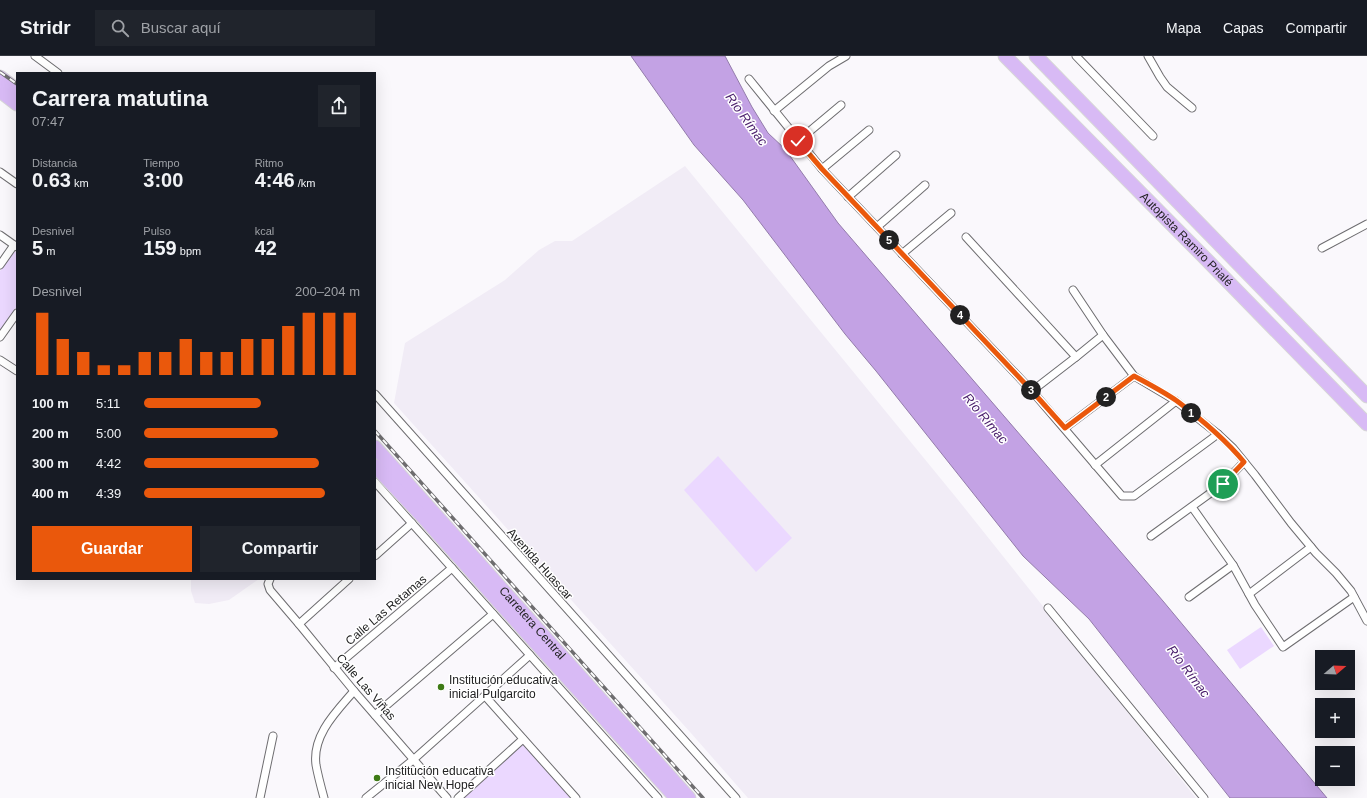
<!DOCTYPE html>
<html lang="es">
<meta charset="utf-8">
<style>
body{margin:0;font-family:Arial,sans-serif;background:#20242c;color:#f1f3f6;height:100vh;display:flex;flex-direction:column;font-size:15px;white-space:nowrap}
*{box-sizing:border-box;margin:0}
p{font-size:13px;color:#9ea1a6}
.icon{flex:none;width:22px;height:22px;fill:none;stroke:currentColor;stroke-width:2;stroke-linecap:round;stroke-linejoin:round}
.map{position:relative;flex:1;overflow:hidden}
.details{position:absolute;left:16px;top:16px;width:360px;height:508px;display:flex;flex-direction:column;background:#171b24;border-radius:0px;box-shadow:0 4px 16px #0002}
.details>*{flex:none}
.needle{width:26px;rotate:71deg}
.tools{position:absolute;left:1315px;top:594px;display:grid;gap:8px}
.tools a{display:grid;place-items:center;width:40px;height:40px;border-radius:0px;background:#171b24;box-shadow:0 4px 16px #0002;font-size:20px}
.pin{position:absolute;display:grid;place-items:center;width:34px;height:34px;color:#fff;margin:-17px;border:2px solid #fff;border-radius:50%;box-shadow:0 1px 4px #0007}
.km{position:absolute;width:20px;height:20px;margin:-10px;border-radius:50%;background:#222;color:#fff;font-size:11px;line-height:20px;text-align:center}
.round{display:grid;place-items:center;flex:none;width:42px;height:42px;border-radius:0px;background:#20242c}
.overview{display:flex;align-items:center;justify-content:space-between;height:68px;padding:0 16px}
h1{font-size:22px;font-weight:800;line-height:30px}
.figures{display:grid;grid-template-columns:repeat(3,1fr);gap:6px;height:68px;padding:4px 16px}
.figures div{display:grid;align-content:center}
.figures b{font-size:20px;font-weight:800}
.figures small{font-size:11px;font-weight:400}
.figures p{font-size:11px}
.chart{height:112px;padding:8px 16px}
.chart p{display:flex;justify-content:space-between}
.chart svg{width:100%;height:72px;margin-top:4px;stroke:#ea580c;stroke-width:6}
.cta{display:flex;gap:8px;margin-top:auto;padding:8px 16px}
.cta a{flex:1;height:46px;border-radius:0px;background:#ea580c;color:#fff;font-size:16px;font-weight:800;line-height:46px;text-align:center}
.cta a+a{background:#20242c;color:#f1f3f6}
ul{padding:0 16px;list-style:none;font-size:13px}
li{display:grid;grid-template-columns:64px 48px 1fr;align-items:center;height:30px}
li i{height:10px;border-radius:5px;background:#ea580c}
header{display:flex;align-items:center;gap:24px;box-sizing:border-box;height:56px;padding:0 20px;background:#171b24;border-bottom:1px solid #363941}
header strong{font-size:19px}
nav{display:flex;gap:22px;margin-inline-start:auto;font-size:14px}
.search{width:280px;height:36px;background:#20242c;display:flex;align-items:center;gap:10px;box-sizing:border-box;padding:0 14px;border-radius:0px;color:#9ea1a6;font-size:15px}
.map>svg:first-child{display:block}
.built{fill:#f1ecf6}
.green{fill:#ebd8ff}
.water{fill:#c3a2e4;stroke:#937caa}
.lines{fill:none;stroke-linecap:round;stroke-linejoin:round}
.street-casing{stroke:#6e6d70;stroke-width:9}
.highway-casing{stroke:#d7d7d7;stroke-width:15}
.street{stroke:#fff;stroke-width:7}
.highway{stroke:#d8baf5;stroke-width:13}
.rail-casing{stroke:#6e6d6f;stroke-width:3.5}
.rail{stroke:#fff;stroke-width:2;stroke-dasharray:6;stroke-linecap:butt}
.route-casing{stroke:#fff;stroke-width:8}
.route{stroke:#ea580c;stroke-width:5}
.poi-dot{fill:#3e7a15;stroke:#fff;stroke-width:1.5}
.labels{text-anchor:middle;stroke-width:3;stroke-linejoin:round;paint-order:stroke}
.street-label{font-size:12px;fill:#222223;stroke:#fff}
.poi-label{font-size:12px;fill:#222223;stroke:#fff;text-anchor:start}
.water-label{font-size:13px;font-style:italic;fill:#4d226e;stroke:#fff}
</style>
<header>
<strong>Stridr</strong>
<div class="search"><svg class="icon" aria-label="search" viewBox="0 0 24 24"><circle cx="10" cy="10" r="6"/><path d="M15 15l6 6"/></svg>Buscar aquí</div>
<nav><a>Mapa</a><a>Capas</a><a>Compartir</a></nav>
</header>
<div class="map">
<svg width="1367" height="742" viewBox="0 0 1367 742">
<rect width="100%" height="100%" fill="#faf8fc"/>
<g class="built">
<polygon points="685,110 959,445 1196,742 748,742 690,676 394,347 405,287 505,224 539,194 555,185 572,185"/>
<polygon points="191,523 259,523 229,544 209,548 195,547 191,535"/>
</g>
<g class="green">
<polygon points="14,195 17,197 17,250 0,275 0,215"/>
<polygon points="718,400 792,482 756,516 684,434"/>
<polygon points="1261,571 1274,590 1240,613 1227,594"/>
<polygon points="523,687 573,742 462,742"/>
</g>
<polygon class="water" points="631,0 725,0 752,51 768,77 785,93 838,167 1163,545 1327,742 1230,742 1089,563 1023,500 876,315 845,278 743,144 694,89"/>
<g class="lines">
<defs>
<g id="street">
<polyline points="35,0 58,17"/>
<polyline points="1076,0 1153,80"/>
<polyline points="1148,0 1160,21 1167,31 1192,52"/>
<polyline points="749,23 822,113 1032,335 1122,440 1134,440 1218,378"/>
<polyline points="774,55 829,10 846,0"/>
<polyline points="798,85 841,49"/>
<polyline points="822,113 869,74"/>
<polyline points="0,116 17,128"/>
<polyline points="848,141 896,99"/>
<polyline points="877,171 925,129"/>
<polyline points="0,179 17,191"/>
<polyline points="966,181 1076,301 1103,279"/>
<polyline points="1322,192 1367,168"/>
<polyline points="902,198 951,157"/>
<polyline points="0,209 14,189"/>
<polyline points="1073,234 1103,279 1134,320 1176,345 1218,378 1233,392 1255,419 1291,467 1316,497 1336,517 1351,535 1367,565"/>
<polyline points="0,281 17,257"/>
<polyline points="0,304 17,315"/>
<polyline points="1032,335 1076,301"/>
<polyline points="375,338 736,742"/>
<polyline points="1065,372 1134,320"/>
<polyline points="1095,409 1176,345"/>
<polyline points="375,426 658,742"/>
<polyline points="1192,451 1233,509 1255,549 1283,591 1354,541"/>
<polyline points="1151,480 1223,428 1244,406"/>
<polyline points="375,500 412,467"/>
<polyline points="270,523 268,528 270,534 299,568 354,635 447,742"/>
<polyline points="1249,538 1311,491"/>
<polyline points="1189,541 1233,509"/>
<polyline points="1048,552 1204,742"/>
<polyline points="299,568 349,523"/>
<polyline points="334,612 452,512"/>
<polyline points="485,640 576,742"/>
<polyline points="375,659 493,558"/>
<polyline points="260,742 273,680"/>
<path d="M324,742C321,731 318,720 316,709C312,679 336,656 354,635"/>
<polyline points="366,742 413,704 530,599"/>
<polyline points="458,742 523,683"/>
</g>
<g id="highway">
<path id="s1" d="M1005,0L1203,200L1367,368"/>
<polyline points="1036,0 1367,340"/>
<polyline points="0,21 17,34"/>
<polyline points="0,35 17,48"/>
<path id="s2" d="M375,391L689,742"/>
<polyline points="375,410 420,458 532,583 676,742"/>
</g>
</defs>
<use href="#street" class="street-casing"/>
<use href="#highway" class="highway-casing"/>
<use href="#street" class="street"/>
<use href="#highway" class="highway"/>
<defs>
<g id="rail">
<polyline points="0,16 17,28"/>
<polyline points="375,375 703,742"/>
</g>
</defs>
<use href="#rail" class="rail-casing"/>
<use href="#rail" class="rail"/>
</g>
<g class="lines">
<defs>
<path id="route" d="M798,85L822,113L1032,335L1065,372L1134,320C1149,328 1164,336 1177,345C1201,363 1225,383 1244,406L1223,428"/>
</defs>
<use href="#route" class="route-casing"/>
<use href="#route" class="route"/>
</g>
<g class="poi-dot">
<circle cx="441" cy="631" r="4"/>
<circle cx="377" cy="722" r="4"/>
</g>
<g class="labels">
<g class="street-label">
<text dy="4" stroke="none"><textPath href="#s1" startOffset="258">Autopista Ramiro Prialé</textPath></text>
<text transform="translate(540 508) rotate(48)" y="4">Avenida Huascar</text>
<text transform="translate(386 554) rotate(-40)" y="4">Calle Las Retamas</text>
<text dy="4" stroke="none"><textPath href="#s2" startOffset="236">Carretera Central</textPath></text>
<text transform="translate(366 631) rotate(49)" y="4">Calle Las Viñas</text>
</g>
<g class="poi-label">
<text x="449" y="628">Institución educativa<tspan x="449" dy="14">inicial Pulgarcito</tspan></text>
<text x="385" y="719">Institución educativa<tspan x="385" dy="14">inicial New Hope</tspan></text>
</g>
<g class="water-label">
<text transform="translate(747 63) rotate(54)" y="5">Río Rímac</text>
<text transform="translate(986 362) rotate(50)" y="5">Río Rímac</text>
<text transform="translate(1189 615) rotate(53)" y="5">Río Rímac</text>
</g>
</g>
</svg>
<div class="tools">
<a><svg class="needle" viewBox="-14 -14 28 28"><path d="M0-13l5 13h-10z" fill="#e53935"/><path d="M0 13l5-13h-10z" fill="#9ea1a6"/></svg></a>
<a>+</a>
<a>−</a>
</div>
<div class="pin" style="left:1223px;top:428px;background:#1e9e55"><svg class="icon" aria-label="arrive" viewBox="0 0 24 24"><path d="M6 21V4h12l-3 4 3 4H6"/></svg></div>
<div class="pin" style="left:798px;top:85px;background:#d93025"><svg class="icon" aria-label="check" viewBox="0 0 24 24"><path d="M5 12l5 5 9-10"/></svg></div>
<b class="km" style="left:1191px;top:357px">1</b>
<b class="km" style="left:1106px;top:341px">2</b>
<b class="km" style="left:1031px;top:334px">3</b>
<b class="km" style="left:960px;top:259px">4</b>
<b class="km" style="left:889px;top:184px">5</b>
<section class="details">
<div class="overview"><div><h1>Carrera matutina</h1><p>07:47</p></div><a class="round"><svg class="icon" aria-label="share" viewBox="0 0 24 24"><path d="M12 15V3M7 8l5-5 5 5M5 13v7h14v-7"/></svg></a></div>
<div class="figures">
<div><p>Distancia</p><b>0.63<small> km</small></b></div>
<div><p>Tiempo</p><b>3:00</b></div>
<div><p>Ritmo</p><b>4:46<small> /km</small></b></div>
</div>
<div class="figures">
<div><p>Desnivel</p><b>5<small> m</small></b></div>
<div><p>Pulso</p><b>159<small> bpm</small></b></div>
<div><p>kcal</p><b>42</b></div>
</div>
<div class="chart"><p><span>Desnivel</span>200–204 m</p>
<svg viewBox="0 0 160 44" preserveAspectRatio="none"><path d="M5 44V6M15 44V22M25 44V30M35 44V38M45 44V38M55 44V30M65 44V30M75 44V22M85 44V30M95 44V30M105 44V22M115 44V22M125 44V14M135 44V6M145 44V6M155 44V6"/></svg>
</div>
<ul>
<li><b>100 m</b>5:11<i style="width:54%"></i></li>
<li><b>200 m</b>5:00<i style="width:62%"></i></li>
<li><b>300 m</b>4:42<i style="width:81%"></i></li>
<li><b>400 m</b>4:39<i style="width:84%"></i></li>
</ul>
<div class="cta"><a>Guardar</a><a>Compartir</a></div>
</section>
</div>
